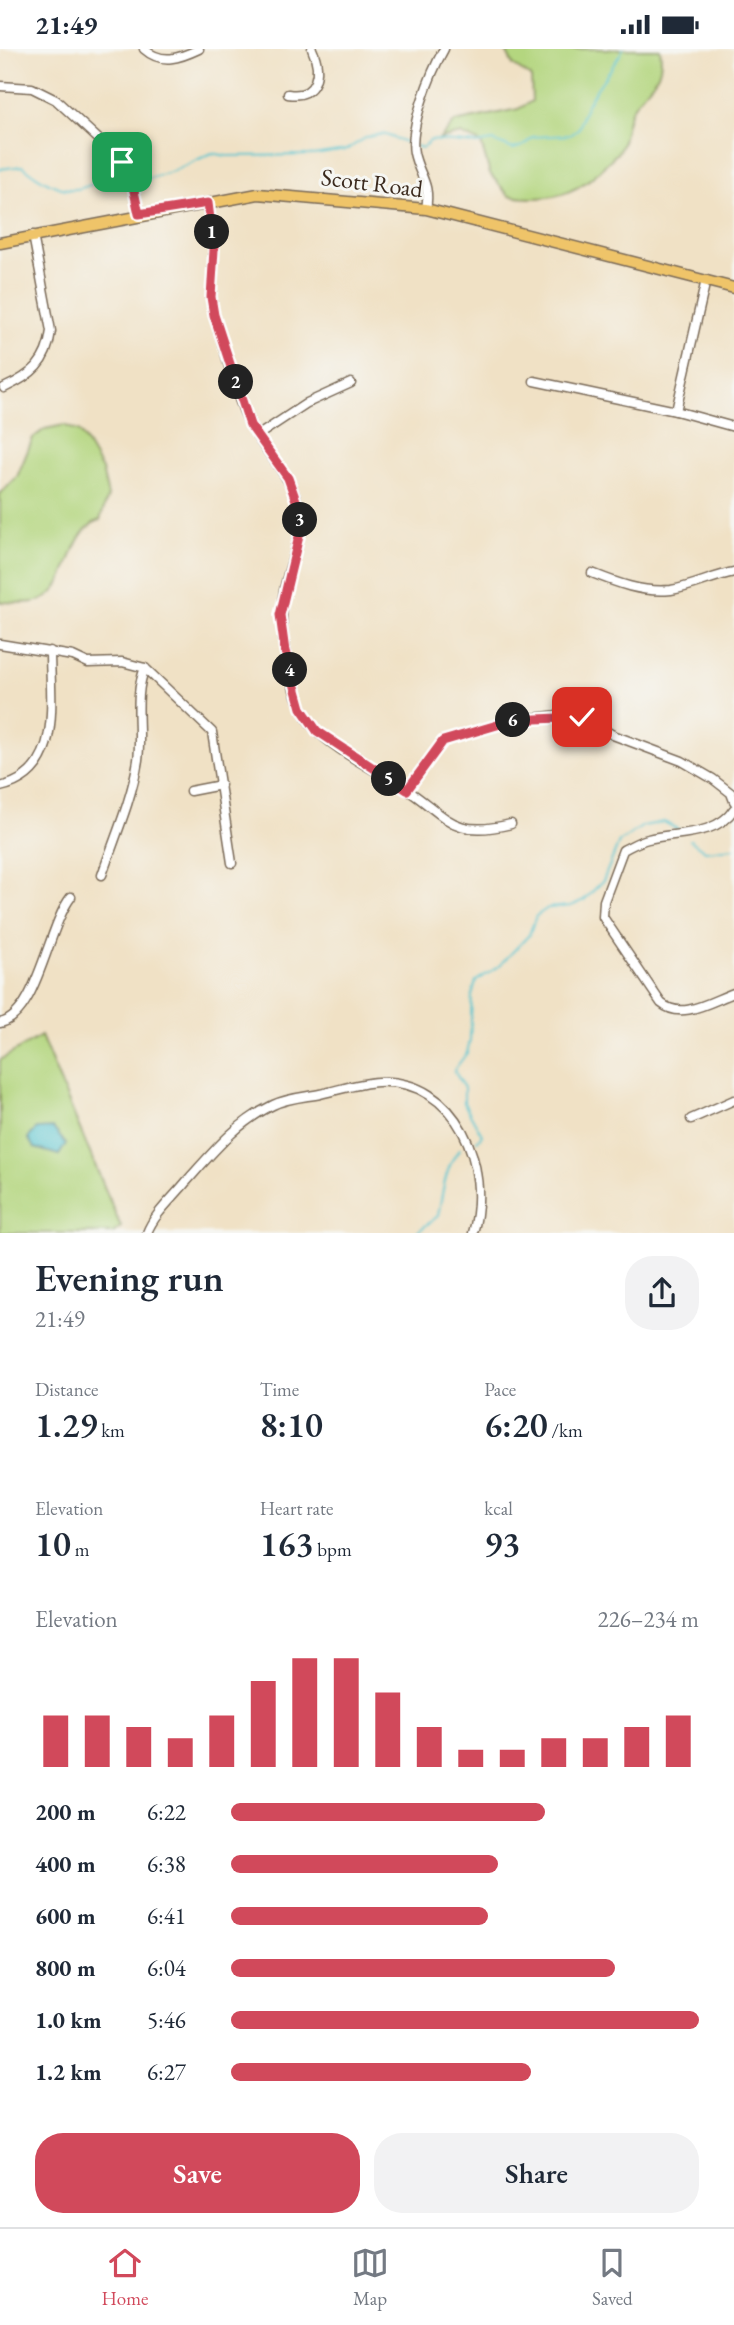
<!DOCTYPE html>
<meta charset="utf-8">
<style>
body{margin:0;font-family:"EB Garamond",serif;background:#f2f2f3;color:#1f2937;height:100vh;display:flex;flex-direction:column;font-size:26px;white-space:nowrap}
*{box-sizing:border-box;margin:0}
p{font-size:23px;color:#747a83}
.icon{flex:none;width:38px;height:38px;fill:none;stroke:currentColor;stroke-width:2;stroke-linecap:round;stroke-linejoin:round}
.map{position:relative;height:1184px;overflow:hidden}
.side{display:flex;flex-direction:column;background:#fff;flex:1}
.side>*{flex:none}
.pin{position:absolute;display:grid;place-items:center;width:60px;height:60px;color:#fff;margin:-30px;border-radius:14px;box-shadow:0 4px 10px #0006}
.km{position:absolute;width:35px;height:35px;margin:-18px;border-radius:50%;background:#222;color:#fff;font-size:19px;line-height:35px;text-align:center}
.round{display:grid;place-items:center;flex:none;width:74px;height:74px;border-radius:28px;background:#f2f2f3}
.overview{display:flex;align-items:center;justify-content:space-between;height:119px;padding:0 35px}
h1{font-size:38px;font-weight:600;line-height:52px}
.figures{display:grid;grid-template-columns:repeat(3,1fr);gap:10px;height:119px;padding:7px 35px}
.figures div{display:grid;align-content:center}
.figures b{font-size:35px;font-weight:600}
.figures small{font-size:19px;font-weight:400}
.figures p{font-size:19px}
.chart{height:196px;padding:14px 35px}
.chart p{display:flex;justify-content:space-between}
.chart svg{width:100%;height:126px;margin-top:7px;stroke:#d1495b;stroke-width:6}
.action{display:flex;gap:14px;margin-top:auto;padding:14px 35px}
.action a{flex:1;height:80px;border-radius:28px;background:#d1495b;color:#fff;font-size:28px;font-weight:600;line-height:80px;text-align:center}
.action a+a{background:#f2f2f3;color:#1f2937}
ul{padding:0 35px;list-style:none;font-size:23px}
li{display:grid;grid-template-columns:112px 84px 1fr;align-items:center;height:52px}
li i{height:18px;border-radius:9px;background:#d1495b}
.status{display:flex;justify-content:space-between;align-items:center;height:49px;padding:0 35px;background:#fff;direction:ltr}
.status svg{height:19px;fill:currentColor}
.tabs{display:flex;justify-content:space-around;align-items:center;height:98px;border-top:2px solid #e0e1e3;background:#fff;font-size:19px;color:#747a83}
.tabs a{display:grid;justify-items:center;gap:4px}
.tabs .active{color:#d1495b}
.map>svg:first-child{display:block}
.green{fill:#b4d67f;stroke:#78804e;stroke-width:2}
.water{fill:#57c4cf;stroke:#497776;stroke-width:2}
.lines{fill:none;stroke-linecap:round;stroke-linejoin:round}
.stream{stroke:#57c4cf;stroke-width:2}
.minor-casing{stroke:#7a6a58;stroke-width:11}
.major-casing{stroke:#7a6a58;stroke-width:13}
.minor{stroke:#fff;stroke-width:8}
.major{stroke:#efc469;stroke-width:10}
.route-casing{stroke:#fff;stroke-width:14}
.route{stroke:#d1495b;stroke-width:9}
.labels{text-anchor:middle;stroke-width:6;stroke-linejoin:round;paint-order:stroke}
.street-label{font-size:24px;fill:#3b2a1e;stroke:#f6f6f2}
</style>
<div class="status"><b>21:49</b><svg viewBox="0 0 49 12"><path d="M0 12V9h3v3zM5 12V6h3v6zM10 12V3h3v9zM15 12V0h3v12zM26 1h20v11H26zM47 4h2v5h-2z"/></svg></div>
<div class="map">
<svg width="734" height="1184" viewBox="0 0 734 1184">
<rect width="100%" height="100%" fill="#f6f6f2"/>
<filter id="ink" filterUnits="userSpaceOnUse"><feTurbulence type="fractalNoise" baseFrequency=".0143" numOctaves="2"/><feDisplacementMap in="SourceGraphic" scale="14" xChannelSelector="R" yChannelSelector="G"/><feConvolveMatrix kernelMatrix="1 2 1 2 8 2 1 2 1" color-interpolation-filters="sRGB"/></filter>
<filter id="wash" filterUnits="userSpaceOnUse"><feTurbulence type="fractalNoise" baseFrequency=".00686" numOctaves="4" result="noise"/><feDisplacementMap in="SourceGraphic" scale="28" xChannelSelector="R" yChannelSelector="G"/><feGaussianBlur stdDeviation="1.57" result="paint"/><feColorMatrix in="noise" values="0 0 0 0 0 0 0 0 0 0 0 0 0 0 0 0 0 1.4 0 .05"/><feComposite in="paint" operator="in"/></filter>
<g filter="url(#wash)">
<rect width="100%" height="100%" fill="#f0e1c5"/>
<g class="green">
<path d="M505,0H660C665,30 649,34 635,55C624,71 627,86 620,100C617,106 609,111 605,116C578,146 548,153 509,147L490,125L481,94L461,85L440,90L455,73L518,60L532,52L531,28L513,16Z"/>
<path d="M64,376L80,383L102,421L108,447L100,471C63,484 74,548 34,553C23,555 11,553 0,553V445L17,428L33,389L45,380Z"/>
<polygon points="41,987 121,1178 113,1184 0,1184 0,1011"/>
</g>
<polygon class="water" points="53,1079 66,1095 59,1106 34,1099 28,1089 37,1080"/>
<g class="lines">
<g class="stream">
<path d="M416,97L422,99L431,91L476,95L493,92L513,100L523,97L533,88L570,86L579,79C584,48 609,28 623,0"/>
<path d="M0,120L22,117C35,126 51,138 67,140C90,143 103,122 126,130"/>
<polyline points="135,130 147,130 173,122 212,104 227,107 313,106 346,101 367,88 383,85 411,95"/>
<polyline points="690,791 705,802 734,799"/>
<polyline points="477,1092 482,1086 464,1054 464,1039 454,1021 467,1004 470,991 472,946 476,932 499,917 529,886 536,867 548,859 571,857 584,851 603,832 619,793 643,777 664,773 679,781"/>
<path d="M416,1184L438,1167C442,1146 446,1114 460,1100"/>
</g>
</g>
</g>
<g filter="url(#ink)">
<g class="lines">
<defs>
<g id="minor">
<path d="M144,0C162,16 180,9 199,0"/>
<polyline points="0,37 32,39 56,51 119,109 132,133"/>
<path d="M288,45C318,50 322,22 312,0"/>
<polyline points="132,130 139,165"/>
<path d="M208,154L214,201L211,248L214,266C226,301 233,344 251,377C266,405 292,427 299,459C304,488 289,514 284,542C277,580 289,655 318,683C342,705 375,721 403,738C448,767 451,790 511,775"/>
<path d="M426,160C431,134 419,127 414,104C409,78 431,23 444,0"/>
<polyline points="534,332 676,362 734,378"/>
<path d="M4,339C32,326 47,314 51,282L33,186"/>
<polyline points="676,362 706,231"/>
<polyline points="257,387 307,354 351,334"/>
<path d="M592,524C617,534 642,544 671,541C692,538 713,527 734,523"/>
<polyline points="0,595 73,607 88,614 122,613 145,619 212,683 232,814"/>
<path d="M0,738C64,724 50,652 50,602"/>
<polyline points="407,741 443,692 514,671 559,666 582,668 613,686 682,712 713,730 731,744 734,752"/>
<polyline points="190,742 221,736"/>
<path d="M734,760C716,788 676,783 648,790C639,792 631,797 623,801L604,852L603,868L661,954C682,972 711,952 734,944"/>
<path d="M102,826C115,788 132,750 138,711C142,681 133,647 145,619"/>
<path d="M0,974C37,967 48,877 71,848"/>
<polyline points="691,1070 734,1051"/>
<path d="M147,1184C154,1165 173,1149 186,1133C212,1104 237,1073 273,1056C287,1049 305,1048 320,1045C339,1041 359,1034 378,1033C458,1029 492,1119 473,1184"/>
</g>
<polyline id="major" points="0,194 258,145 426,160 734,239"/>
</defs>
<use href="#minor" class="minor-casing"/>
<use href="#major" class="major-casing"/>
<use href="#minor" class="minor"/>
<use href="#major" class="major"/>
</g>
</g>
<g class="lines" filter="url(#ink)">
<defs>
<polyline id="route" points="122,113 132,133 139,165 208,154 214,201 211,248 214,266 250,376 288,429 298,457 301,479 280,566 285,602 301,659 317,682 407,741 443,692 514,671 582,668"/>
</defs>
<use href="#route" class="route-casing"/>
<use href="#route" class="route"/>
</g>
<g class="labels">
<g class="street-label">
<text transform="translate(372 134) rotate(7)" y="8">Scott Road</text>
</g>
</g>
</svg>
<div class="pin" style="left:122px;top:113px;background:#1e9e55"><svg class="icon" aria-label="arrive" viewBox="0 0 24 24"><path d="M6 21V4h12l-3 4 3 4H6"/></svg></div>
<div class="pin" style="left:582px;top:668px;background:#d93025"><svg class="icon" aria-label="check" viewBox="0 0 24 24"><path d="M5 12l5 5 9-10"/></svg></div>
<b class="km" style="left:212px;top:183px">1</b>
<b class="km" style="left:236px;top:333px">2</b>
<b class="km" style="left:300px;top:471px">3</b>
<b class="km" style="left:290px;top:621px">4</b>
<b class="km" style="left:389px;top:730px">5</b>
<b class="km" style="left:513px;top:671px">6</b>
</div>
<section class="side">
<div class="overview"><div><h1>Evening run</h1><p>21:49</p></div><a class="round"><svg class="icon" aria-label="share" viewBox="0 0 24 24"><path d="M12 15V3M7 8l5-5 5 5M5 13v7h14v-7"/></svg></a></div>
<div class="figures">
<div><p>Distance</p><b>1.29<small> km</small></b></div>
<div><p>Time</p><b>8:10</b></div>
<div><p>Pace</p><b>6:20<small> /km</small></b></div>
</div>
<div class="figures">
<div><p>Elevation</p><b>10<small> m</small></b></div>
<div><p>Heart rate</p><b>163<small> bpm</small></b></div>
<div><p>kcal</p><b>93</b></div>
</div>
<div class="chart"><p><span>Elevation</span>226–234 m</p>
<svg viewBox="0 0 160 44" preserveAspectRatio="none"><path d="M5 44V26M15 44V26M25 44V30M35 44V34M45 44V26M55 44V14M65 44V6M75 44V6M85 44V18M95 44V30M105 44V38M115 44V38M125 44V34M135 44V34M145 44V30M155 44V26"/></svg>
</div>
<ul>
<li><b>200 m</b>6:22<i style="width:67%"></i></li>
<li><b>400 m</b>6:38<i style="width:57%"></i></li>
<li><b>600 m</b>6:41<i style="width:55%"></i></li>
<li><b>800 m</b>6:04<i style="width:82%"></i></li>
<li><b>1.0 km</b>5:46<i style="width:100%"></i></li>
<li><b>1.2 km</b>6:27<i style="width:64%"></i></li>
</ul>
<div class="action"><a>Save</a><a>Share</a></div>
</section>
<nav class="tabs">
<a class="active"><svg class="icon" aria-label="home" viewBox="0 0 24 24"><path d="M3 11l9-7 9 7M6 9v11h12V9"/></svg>Home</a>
<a><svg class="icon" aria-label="map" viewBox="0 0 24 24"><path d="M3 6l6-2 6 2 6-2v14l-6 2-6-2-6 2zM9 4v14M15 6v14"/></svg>Map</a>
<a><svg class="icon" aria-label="saved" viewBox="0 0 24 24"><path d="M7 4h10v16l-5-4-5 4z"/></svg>Saved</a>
</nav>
